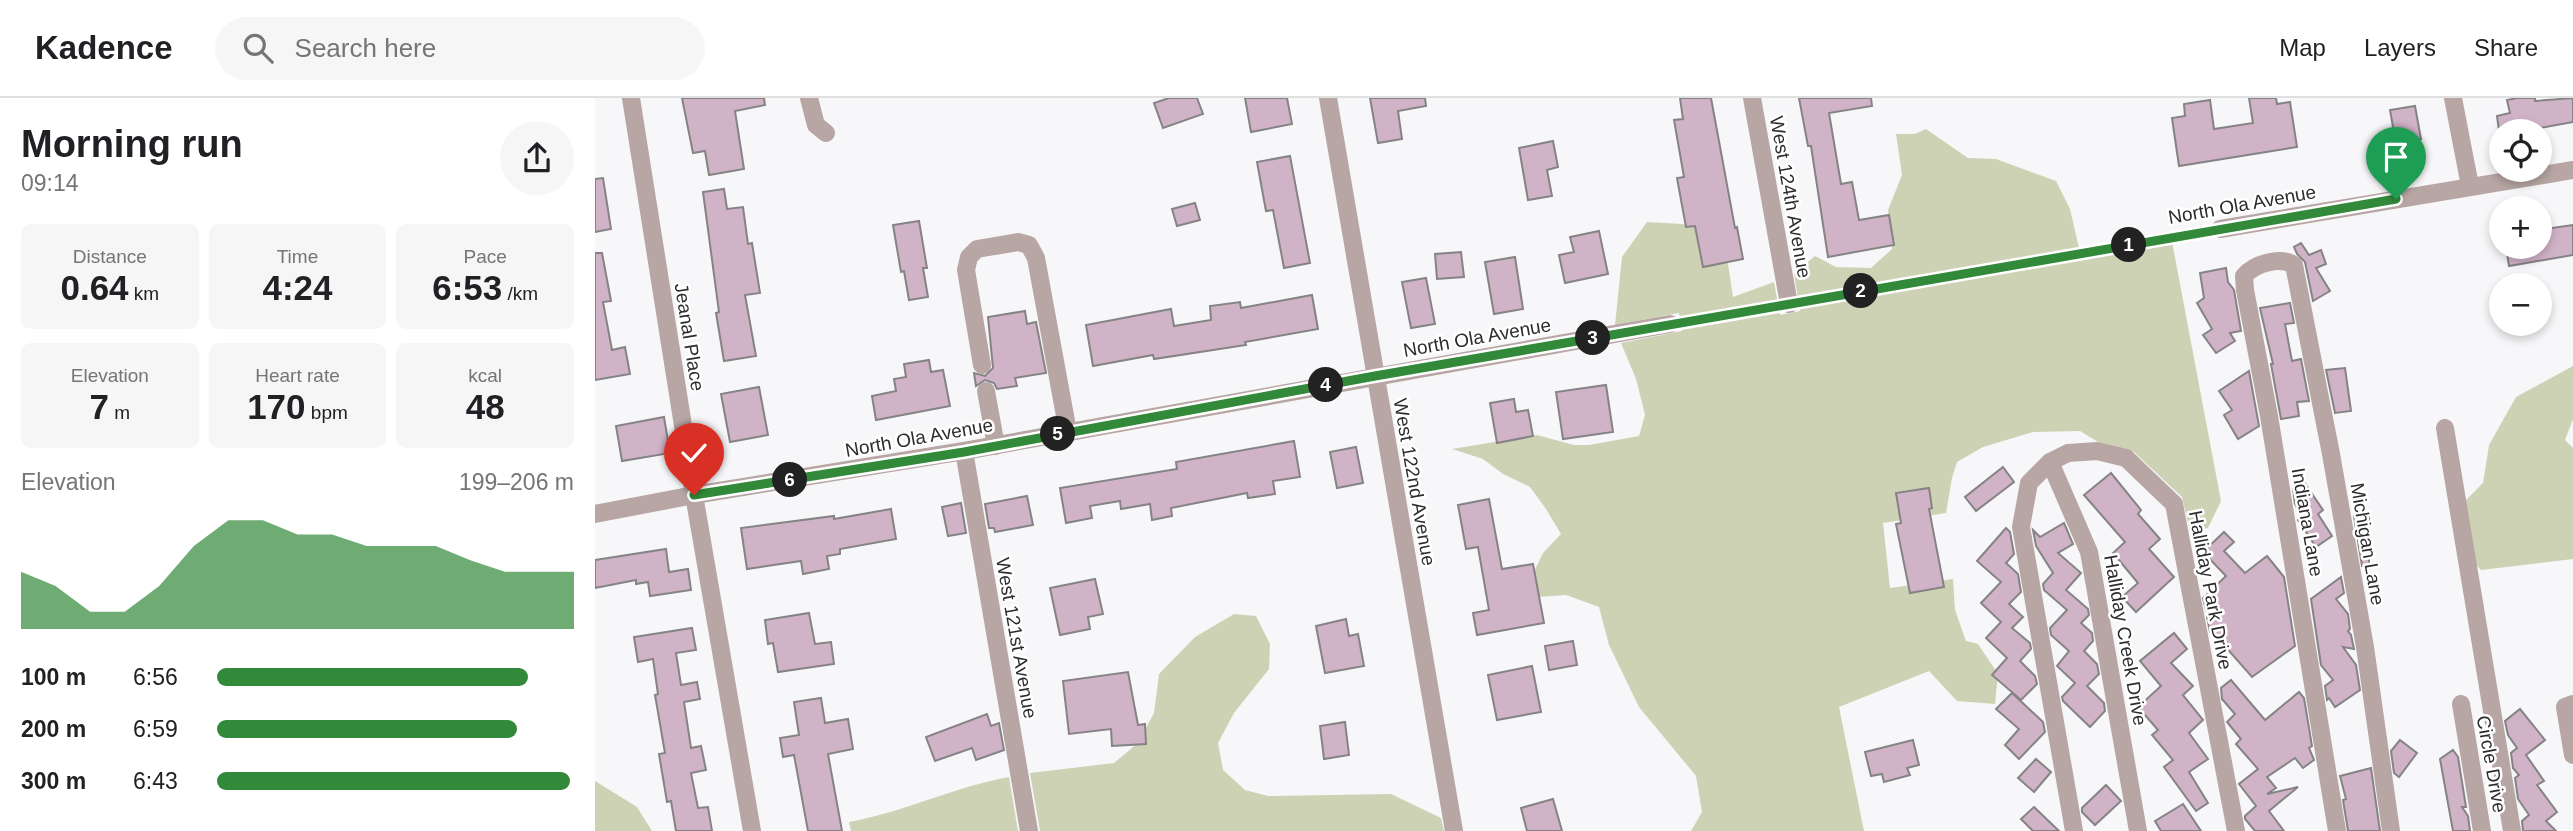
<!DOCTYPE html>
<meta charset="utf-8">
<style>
body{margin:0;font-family:Arial,sans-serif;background:#f6f6f6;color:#202124;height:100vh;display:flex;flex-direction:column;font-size:26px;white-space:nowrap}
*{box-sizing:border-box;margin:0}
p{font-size:23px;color:#757577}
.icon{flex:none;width:38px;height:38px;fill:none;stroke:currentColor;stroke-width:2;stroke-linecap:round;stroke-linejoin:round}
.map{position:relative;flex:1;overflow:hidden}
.sheet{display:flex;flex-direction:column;background:#fff;width:595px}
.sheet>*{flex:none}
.controls{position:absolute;left:1894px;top:21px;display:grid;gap:14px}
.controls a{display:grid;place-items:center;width:63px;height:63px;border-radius:50%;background:#fff;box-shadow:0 4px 10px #0003;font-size:35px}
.pin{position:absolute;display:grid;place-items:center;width:60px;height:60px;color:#fff;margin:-72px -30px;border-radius:50% 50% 50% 0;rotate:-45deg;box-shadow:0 0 7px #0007}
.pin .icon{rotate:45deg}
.km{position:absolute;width:35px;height:35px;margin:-18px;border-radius:50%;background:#222;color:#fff;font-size:19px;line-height:35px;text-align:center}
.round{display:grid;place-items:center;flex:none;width:74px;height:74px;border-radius:37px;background:#f6f6f6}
.summary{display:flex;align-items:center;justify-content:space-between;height:119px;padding:0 21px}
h1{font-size:38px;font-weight:700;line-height:52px}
.figures{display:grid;grid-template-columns:repeat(3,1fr);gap:10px;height:119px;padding:7px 21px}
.figures div{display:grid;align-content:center;border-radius:10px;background:#f6f6f6;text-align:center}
.figures b{font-size:35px;font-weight:700}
.figures small{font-size:19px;font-weight:400}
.figures p{font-size:19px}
.chart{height:196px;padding:14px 21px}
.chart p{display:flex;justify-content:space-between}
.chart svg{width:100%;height:126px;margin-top:7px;fill:#318939;opacity:.7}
ul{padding:0 21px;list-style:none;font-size:23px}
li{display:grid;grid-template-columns:112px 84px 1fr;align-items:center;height:52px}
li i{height:18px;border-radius:9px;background:#318939}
header{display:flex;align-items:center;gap:42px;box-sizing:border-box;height:98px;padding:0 35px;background:#fff;border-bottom:2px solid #e0e0e0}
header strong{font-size:33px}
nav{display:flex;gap:38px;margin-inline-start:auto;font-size:24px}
.search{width:490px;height:63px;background:#f6f6f6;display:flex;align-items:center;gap:18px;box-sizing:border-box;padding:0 24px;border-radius:38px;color:#757577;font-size:26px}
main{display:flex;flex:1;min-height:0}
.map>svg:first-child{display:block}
.green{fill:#ced2b4}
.building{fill:#d1b3c8;stroke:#858384;stroke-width:2}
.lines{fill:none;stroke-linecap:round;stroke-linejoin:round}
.path{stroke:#929293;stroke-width:3.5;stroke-dasharray:5 5;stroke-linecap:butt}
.minor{stroke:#b7a6a4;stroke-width:18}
.route-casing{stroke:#fff;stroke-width:14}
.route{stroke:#318939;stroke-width:9}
.labels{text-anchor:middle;stroke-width:5;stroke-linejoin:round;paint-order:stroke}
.street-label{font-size:19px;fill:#2c2c2c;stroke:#fff}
</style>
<header>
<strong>Kadence</strong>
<div class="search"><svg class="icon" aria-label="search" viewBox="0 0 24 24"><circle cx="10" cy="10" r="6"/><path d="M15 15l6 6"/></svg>Search here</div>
<nav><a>Map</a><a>Layers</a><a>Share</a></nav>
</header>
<main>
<section class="sheet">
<div class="summary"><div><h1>Morning run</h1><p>09:14</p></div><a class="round"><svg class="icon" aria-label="share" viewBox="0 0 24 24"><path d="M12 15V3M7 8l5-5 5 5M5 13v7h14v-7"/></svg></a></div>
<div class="figures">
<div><p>Distance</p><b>0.64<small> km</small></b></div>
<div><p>Time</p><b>4:24</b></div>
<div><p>Pace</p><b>6:53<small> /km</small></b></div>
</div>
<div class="figures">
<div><p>Elevation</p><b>7<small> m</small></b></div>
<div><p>Heart rate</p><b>170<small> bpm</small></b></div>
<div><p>kcal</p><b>48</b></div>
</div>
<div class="chart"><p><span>Elevation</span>199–206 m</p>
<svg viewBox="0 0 160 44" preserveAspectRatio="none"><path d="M0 44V24L10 29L20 38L30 38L40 29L50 15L60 6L70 6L80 11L90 11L100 15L110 15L120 15L130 20L140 24L150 24L160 24V44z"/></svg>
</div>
<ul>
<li><b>100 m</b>6:56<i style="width:87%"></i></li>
<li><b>200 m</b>6:59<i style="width:84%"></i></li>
<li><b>300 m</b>6:43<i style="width:99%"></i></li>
</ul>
</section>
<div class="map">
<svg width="1978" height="733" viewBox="0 0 1978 733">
<rect width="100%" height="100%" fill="#f7f7f9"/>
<g class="green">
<polygon points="1331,31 1373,60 1401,61 1461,83 1475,111 1484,150 1575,133 1626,403 1613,430 1595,434 1587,399 1539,354 1503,344 1485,333 1438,334 1388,349 1362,364 1357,380 1351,415 1288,425 1295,490 1358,481 1360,512 1371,543 1383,546 1403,576 1400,606 1362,603 1334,573 1244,609 1269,733 1096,733 1107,714 1101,678 1044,609 1014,547 1004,509 971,497 943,499 932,488 948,455 966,436 951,411 935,389 908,376 888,361 857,351 942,337 979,347 994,347 1044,338 1050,317 1041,281 1026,245 1087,233 1084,215 1020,227 1027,159 1052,124 1104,127 1130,146 1138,199 1179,184 1185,217 1205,213 1199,176 1220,158 1241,169 1276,170 1297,151 1293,112 1307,77 1301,36 1320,36"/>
<polygon points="1978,268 1978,321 1970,342 1978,350 1978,461 1886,472 1863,445 1865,408 1888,385 1894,347 1921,299"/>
<polygon points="639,516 661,518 675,546 674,571 639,615 623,645 628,672 650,692 673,698 796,696 846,720 849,733 445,733 435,675 519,665 543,645 559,615 564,576 600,539"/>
<path d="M414,679L423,733H256L254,724C309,714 359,689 414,679Z"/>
<polygon points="0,683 42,709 57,733 0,733"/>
</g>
<g class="building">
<polygon points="87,0 169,0 170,7 140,13 149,71 114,77 110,53 98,55"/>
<polygon points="574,0 602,0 608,16 568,30 559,5"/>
<polygon points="650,0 692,0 697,26 656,34"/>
<polygon points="775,0 830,0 831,8 803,13 807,41 783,45"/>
<polygon points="1085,0 1116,0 1140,130 1142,129 1148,161 1108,169 1100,128 1091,129 1082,80 1089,79 1079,22 1088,21"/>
<polygon points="1204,0 1276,0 1277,8 1234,15 1246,86 1257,84 1264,122 1294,117 1299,147 1233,159 1216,48 1213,48"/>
<polygon points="1654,0 1681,0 1682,6 1695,4 1702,49 1584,68 1577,20 1590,18 1589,6 1615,2 1619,31 1658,25"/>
<polygon points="1922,0 1940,0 1940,3 1978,0 1978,24 1945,30 1946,33 1904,33 1902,18 1915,15 1912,2"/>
<polygon points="1820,8 1826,41 1801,46 1795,12"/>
<polygon points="958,43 963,69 952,72 957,98 933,102 924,50"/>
<polygon points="695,58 715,165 689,170 678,112 671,113 662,64"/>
<polygon points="8,80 16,131 0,134 0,81"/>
<polygon points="129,91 132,111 148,109 153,146 157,145 165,195 150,197 161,258 129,263 121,215 124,214 108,94"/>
<polygon points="600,105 605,122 582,128 577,111"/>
<polygon points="324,123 332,170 328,170 333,199 314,202 309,173 306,174 298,127"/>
<polygon points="1978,127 1978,157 1914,168 1911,149 1944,149 1944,132"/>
<polygon points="1004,133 1013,176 970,185 964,157 979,154 975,139"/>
<polygon points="1706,145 1714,157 1726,152 1731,166 1721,170 1735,193 1718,203 1710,164 1702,156 1699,149"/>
<polygon points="866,154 869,179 842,181 840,156"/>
<polygon points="0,155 7,155 16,203 8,204 17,252 30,249 35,276 0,282"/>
<polygon points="920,159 928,211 899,216 890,164"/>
<polygon points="1631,170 1633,184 1639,192 1646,233 1635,235 1640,243 1621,255 1608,237 1617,231 1602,205 1609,200 1605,175"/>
<polygon points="831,180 840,226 816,230 807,184"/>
<polygon points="717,197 723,231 650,244 651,247 559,261 558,257 498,268 491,227 576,211 579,228 616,222 615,208 645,204 646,210"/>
<polygon points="1695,205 1699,225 1690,226 1697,263 1706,261 1714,303 1702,304 1704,318 1686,321 1676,266 1678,266 1665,210"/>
<polygon points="430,213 432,226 441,224 451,275 420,280 422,288 402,291 399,285 390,282 381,288 379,275 390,278 398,270 393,219"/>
<polygon points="334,262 336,274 348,272 355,308 281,322 277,298 301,293 299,281 311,279 309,266"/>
<polygon points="1750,270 1756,313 1740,315 1731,272"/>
<polygon points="1654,273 1664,328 1643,341 1629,317 1637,312 1624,293"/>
<polygon points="1011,287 1018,334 968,341 961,294"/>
<polygon points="164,289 173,337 135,344 126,296"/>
<polygon points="919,301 921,314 933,312 938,338 902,345 895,305"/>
<polygon points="69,319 75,355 27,363 21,328"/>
<polygon points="699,343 705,379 678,383 680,396 653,400 652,395 576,410 577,418 557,422 555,406 526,411 525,403 495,408 497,420 471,425 465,390 582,371 581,364"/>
<polygon points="761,349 768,385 742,390 735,354"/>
<polygon points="1408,369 1419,384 1381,413 1370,399"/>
<polygon points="1516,375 1546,412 1543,416 1565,441 1554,451 1579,479 1541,514 1527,499 1543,485 1518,455 1530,444 1489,397"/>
<polygon points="1709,384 1728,412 1723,416 1737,438 1721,449 1703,422 1707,417 1700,406 1698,391"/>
<polygon points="1334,390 1337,410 1334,411 1349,489 1315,495 1301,426 1306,425 1301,395"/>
<polygon points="432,398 438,427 400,434 399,430 394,430 390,406"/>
<polygon points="894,401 907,471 938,466 949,525 882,537 878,515 894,512 883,449 871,451 863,407"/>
<polygon points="366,405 371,435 353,438 347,409"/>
<polygon points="296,411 301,441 245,451 245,456 232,458 234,471 208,476 206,463 152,471 146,430 239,418 239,421"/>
<polygon points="1759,418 1774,419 1774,468 1767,468"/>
<polygon points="1469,425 1478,446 1463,455 1486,475 1471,492 1493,511 1494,517 1486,525 1497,535 1498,543 1489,553 1502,566 1504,576 1492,588 1509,605 1510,613 1495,629 1468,603 1467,599 1480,585 1462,568 1474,553 1456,537 1455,530 1472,512 1449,492 1448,486 1458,475 1441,448 1438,432 1445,439"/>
<polygon points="1411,430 1415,434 1419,456 1411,465 1423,476 1426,494 1414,506 1428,519 1417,530 1435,545 1436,551 1425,563 1440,578 1442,586 1426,602 1397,577 1412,560 1391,540 1406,524 1386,505 1406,484 1382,463"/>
<polygon points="1629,434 1639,444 1629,453 1650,475 1672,458 1689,479 1700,548 1657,579 1621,538 1619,539 1615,534 1612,519 1615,517 1611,512 1608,500 1631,478 1608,454"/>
<polygon points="71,451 74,474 93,471 96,492 55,498 53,484 41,486 41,482 0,490 0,462"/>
<polygon points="1746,479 1749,495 1741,501 1753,516 1755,531 1753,533 1756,537 1759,551 1748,549 1761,567 1765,592 1740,609 1734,600 1732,602 1730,588 1738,582 1726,567 1716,501"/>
<polygon points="500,481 508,516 493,519 495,531 465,537 455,490"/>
<polygon points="214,515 220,546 236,544 239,566 183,574 178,545 173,546 170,522"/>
<polygon points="751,521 754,538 763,536 769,568 730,575 721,528"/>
<polygon points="97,530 101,552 81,555 86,587 102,584 105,601 89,604 96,650 106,648 111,672 96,675 103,710 113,709 117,733 81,733 76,703 72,704 64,656 70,655 60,597 63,596 58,561 43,564 39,539"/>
<polygon points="1579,535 1592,551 1576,565 1598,588 1588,597 1608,622 1594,635 1613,661 1594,674 1613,705 1601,713 1569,669 1578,662 1557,637 1563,632 1543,609 1566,588 1545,563"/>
<polygon points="978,543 982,567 954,572 950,548"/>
<polygon points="937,568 946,614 902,622 893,577"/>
<polygon points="533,574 543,627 550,626 551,646 517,648 516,631 474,636 468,583"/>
<polygon points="1636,582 1670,622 1704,594 1709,600 1717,648 1714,650 1719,662 1708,670 1700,660 1672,679 1681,690 1672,696 1703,689 1674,713 1689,733 1660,733 1650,721 1650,718 1661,708 1644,686 1663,671 1641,646 1646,641 1632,624 1640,616 1627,601 1626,590"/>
<polygon points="1417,595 1448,624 1450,634 1424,661 1410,647 1424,631 1401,611"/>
<polygon points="226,600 230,625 253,621 258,651 233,656 247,733 213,733 199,657 188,659 185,640 204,637 199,604"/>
<polygon points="1925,611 1950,642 1931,657 1949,683 1942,687 1962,714 1951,723 1961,733 1928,733 1927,723 1934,717 1923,701 1920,680 1924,677 1918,670 1916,655 1922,650 1913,637 1910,623"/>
<polygon points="392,616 396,628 404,625 409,652 381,662 377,650 340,663 331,639"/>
<polygon points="750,624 754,657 729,661 725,628"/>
<polygon points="1318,642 1324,667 1312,670 1315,677 1289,684 1287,676 1276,678 1270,654"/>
<polygon points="1805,642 1822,655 1804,679 1799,675 1796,653"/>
<polygon points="1858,652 1863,659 1871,709 1867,709 1873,718 1875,733 1858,733 1845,661"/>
<polygon points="1441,661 1456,674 1439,694 1423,680"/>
<polygon points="1776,670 1785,733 1753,733 1748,702 1751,701 1745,678"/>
<polygon points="1511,687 1526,703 1500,727 1487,714 1487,710"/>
<polygon points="958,701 967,733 932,733 926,710"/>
<polygon points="1588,706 1606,733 1566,733 1560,723"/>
<polygon points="1439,709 1464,733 1438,733 1426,721"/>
</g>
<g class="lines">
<g class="path">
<polyline points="1209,203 1608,134"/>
<polyline points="1091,224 1177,209"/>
</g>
<g class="minor">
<polyline points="36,0 99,397 157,733"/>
<polyline points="214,0 221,27 231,35"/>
<polyline points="733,0 859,733"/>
<polyline points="1157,0 1194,206"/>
<polyline points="1858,0 1875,88"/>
<polyline points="1625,131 1978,72"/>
<polyline points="387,267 371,172 374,159 382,151 423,144 434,147 441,160 473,334"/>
<polyline points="391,293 401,348"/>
<polyline points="1850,330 1917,733"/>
<polyline points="369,353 434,733"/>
<polyline points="1455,364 1494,454 1543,733"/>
<polyline points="0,416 99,397 369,353 1075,226"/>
<polyline points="1866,606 1887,733"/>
<polyline points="1978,606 1970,609 1978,657"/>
<polyline points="1479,733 1426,429 1434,385 1455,364 1473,355 1502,353 1531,360 1579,406 1641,733"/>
<path d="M1742,733L1674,318L1650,192L1649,178C1659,166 1685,158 1699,167L1736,356L1770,549L1796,733"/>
</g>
</g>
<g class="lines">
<defs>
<polyline id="route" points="99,397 369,354 780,278 1801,101"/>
</defs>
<use href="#route" class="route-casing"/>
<use href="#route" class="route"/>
</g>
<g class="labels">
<g class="street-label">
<text transform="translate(1196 99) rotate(80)" y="7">West 124th Avenue</text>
<text transform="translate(1647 106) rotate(-10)" y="7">North Ola Avenue</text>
<text transform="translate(95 239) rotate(81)" y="7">Jeanal Place</text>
<text transform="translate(882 239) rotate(-10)" y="7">North Ola Avenue</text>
<text transform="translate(324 339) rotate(-10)" y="7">North Ola Avenue</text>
<text transform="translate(820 384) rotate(80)" y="7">West 122nd Avenue</text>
<text transform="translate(1713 424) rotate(80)" y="7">Indiana Lane</text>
<text transform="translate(1773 446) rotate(80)" y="7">Michigan Lane</text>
<text transform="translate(1616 492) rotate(79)" y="7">Halliday Park Drive</text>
<text transform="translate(422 540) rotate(80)" y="7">West 121st Avenue</text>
<text transform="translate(1531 542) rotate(80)" y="7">Halliday Creek Drive</text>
<text transform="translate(1897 666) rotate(80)" y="7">Circle Drive</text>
</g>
</g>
</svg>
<div class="controls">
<a><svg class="icon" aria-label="locate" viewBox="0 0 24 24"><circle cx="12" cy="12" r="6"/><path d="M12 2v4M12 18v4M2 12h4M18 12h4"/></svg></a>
<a>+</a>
<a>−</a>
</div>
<div class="pin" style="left:1801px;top:101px;background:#1e9e55"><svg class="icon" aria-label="arrive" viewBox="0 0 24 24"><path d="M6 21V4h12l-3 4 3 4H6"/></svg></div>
<div class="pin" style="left:99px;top:397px;background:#d93025"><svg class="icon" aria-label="check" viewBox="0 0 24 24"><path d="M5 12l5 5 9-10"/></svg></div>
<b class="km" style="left:1534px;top:147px">1</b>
<b class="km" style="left:1266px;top:193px">2</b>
<b class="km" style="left:998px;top:240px">3</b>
<b class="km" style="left:731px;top:287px">4</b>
<b class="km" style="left:463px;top:336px">5</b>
<b class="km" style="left:195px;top:382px">6</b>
</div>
</main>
